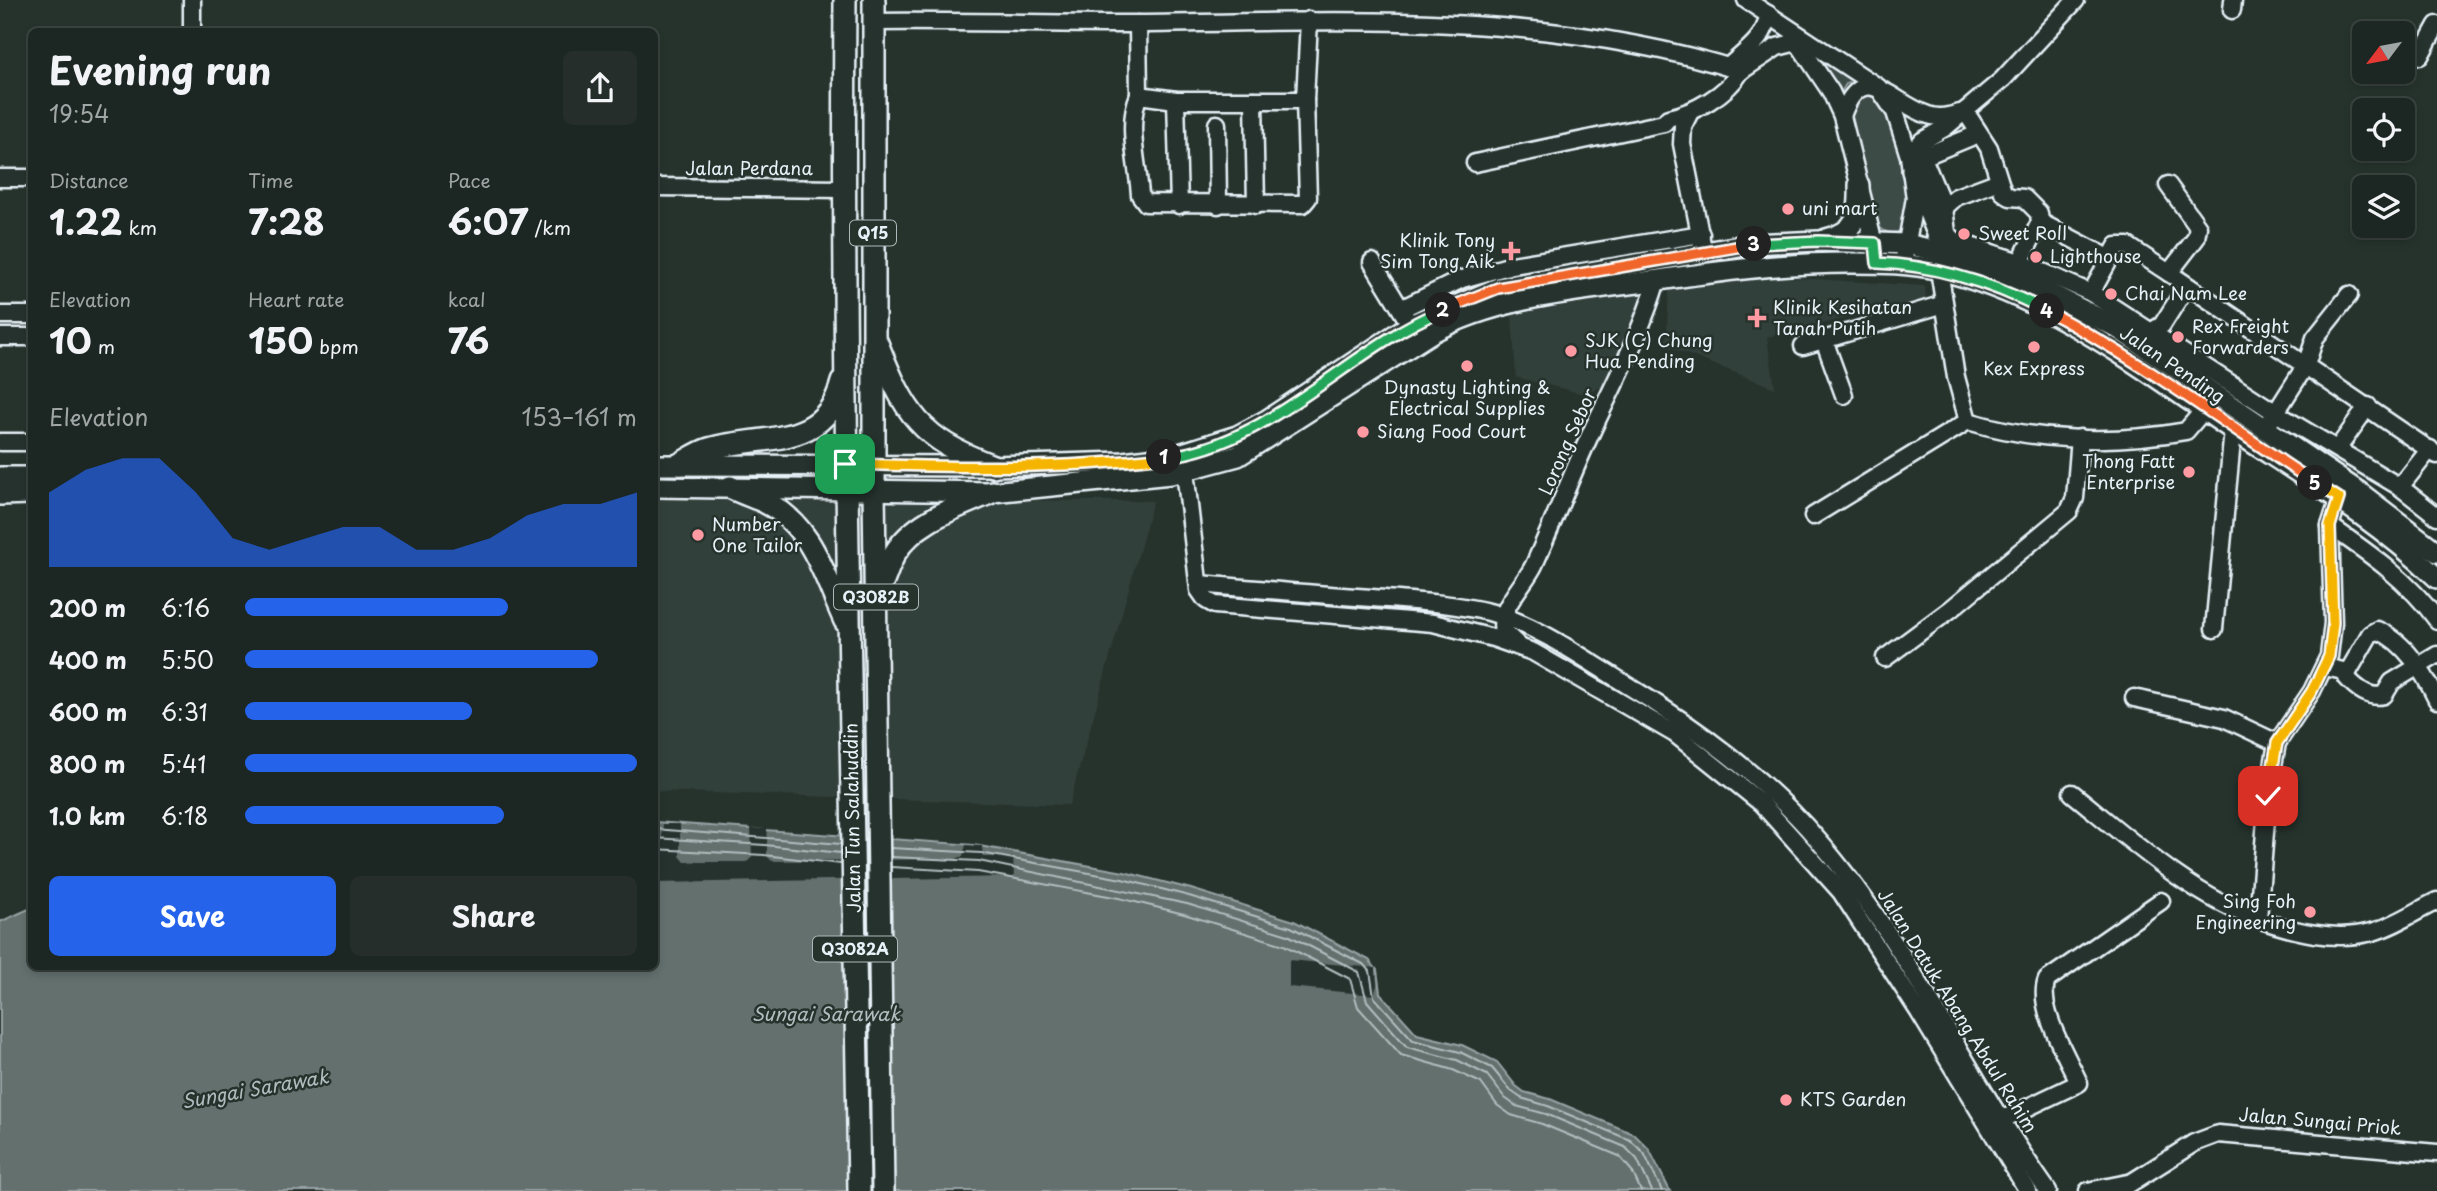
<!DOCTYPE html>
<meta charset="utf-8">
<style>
body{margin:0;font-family:"Playpen Sans",sans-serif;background:#252e2a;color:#f1f3f6;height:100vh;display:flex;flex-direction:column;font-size:26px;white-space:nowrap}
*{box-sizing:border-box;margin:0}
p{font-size:23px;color:#a0a5a5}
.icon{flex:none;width:38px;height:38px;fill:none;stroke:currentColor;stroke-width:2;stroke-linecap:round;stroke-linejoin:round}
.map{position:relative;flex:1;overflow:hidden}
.panel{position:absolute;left:28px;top:28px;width:630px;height:942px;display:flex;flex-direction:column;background:#1c2622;border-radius:10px;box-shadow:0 4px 10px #0003,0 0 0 2px #3a4340}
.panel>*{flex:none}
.needle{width:46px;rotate:238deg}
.controls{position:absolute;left:2352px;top:21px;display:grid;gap:14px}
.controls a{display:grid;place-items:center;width:63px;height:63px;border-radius:10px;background:#1c2622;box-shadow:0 4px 10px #0003,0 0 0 2px #3a4340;font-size:35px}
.pin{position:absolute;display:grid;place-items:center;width:60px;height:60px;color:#fff;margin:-30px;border-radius:14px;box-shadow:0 4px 10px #0006}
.km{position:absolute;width:35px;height:35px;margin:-18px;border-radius:50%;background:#222;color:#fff;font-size:19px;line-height:35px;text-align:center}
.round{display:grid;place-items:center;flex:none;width:74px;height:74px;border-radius:10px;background:#252e2a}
.overview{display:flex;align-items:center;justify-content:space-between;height:119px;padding:0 21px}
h1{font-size:38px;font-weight:700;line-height:52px}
.stats{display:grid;grid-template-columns:repeat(3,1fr);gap:10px;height:119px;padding:7px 21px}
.stats div{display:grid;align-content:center}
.stats b{font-size:35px;font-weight:700}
.stats small{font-size:19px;font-weight:400}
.stats p{font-size:19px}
.chart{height:196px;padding:14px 21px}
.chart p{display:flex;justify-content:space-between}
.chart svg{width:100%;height:126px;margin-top:7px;fill:#2563eb;opacity:.7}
.action{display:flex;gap:14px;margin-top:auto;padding:14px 21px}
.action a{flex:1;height:80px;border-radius:10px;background:#2563eb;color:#fff;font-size:28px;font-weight:700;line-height:80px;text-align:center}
.action a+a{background:#252e2a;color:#f1f3f6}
ul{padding:0 21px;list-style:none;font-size:23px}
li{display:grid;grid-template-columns:112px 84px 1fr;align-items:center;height:52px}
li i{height:18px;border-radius:9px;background:#2563eb}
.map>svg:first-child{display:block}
.built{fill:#333f3a}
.green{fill:#3e4b47;stroke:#939ea0;stroke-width:2}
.water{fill:#636f6d;stroke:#98a3a5;stroke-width:2}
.pier{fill:#26332d}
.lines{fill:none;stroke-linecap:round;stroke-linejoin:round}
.shore{stroke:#b3bdc0;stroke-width:2}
.minor-casing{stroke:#e8f1f8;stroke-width:21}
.major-casing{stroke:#e8f1f8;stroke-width:24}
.highway-casing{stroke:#e8f1f8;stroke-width:26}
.minor{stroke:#26332d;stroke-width:16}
.major{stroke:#26332d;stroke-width:19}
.highway{stroke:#26332d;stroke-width:21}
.split-1-casing{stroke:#fff;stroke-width:14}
.split-2-casing{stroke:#fff;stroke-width:14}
.split-3-casing{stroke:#fff;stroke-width:14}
.split-4-casing{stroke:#fff;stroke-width:14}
.split-5-casing{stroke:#fff;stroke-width:14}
.split-6-casing{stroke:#fff;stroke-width:14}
.split-1{stroke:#f5b400;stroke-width:9}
.split-2{stroke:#22a559;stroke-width:9}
.split-3{stroke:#f0652b;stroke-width:9}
.split-4{stroke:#22a559;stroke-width:9}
.split-5{stroke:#f0652b;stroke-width:9}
.split-6{stroke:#f5b400;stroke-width:9}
.poi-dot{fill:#ff9aa2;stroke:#26332d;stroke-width:2.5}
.labels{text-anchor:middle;stroke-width:5;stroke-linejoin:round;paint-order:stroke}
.shield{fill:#26332d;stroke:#aeb8bb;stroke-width:2}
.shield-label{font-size:16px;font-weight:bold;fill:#e8f1f8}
.street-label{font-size:18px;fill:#e8f1f8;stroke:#26332d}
.poi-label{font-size:18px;fill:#e8f1f8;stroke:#26332d;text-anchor:start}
.water-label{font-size:19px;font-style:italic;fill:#b3bdc0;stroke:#26332d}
</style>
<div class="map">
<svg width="2437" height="1191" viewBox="0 0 2437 1191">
<rect width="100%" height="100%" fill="#26332d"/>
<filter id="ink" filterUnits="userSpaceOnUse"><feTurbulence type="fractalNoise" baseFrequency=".0143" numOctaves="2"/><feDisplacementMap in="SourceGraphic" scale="14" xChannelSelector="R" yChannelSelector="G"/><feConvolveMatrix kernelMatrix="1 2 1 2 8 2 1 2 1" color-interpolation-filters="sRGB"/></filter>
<g filter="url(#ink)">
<g class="built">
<polygon points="1765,276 1925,286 1926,299 1767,337 1775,388 1666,346 1669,291"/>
<polygon points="1644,292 1642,325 1607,386 1580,393 1516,377 1512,315"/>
<polygon points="655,499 1153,501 1069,805 655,791"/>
</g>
<g class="green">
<polygon points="1810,49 1855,81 1846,84 1840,94"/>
<path d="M1871,93C1905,120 1909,189 1905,229C1895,235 1887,234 1879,227L1849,110L1861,94Z"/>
</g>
<polygon class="water" points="655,822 974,845 1124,872 1191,889 1294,921 1369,960 1377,970 1380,993 1417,1034 1462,1045 1497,1062 1516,1086 1524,1092 1550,1099 1634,1134 1649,1149 1670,1191 0,1191 0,922 31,908 32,966 654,966"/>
<g class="pier">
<polygon points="663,824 680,824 680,856 685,862 747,862 752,857 751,828 767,829 767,856 772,861 956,859 963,856 966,845 982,846 983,857 1013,857 1014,877 655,883 655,861 660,860"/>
<polygon points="1289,960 1376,968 1377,985 1374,995 1289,987"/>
</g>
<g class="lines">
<g class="shore">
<polyline points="654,829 841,844"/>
<polyline points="654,838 765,845 841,853"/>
<polyline points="891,848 981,853 1122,879 1189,896 1291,927 1365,965 1370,971 1374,997 1413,1040 1460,1052 1492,1068 1511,1091 1521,1098 1548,1106 1630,1140 1644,1153 1662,1191"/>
<polyline points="654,849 764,855 841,864"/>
<polyline points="891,857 979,861 1187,904 1288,935 1359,972 1367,1001 1407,1047 1457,1060 1487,1075 1505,1098 1516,1106 1546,1114 1625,1147 1637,1159 1652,1191"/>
<polyline points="891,867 978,872 1119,898 1184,914 1284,945 1350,979 1358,1007 1401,1055 1453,1070 1481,1083 1497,1105 1511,1115 1542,1124 1619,1156 1632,1171 1641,1191"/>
</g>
<defs>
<g id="minor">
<polyline points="192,0 192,32"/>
<polyline points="1746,0 1878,87 1895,112 1909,156 1915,198 1903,264"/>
<polyline points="2232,10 2233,0"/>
<path d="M874,22C963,21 1051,24 1140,24C1340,21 1547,10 1741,71L1777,47L1797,42"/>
<polyline points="1138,24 1139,95 1176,100 1305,100"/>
<polyline points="1794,37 1831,92 1842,116 1876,252"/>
<polyline points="2420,56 2437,25"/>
<path d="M1728,67C1744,52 1767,38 1768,14"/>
<path d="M1139,95C1126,125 1138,163 1140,195L1146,203L1303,204L1308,198L1305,100L1309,20"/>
<polyline points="1176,100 1179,205"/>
<polyline points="1254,100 1256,205"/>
<polyline points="1965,111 1989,148 2003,192 2010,197 2024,198 2039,213 2040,222 2020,262"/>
<polyline points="1689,114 1683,126 1682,144 1702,244"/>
<path d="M1842,116C1863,57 1891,103 1928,115C1939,119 1950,116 1960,113"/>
<polyline points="1217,124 1218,205"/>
<polyline points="1918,146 1944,208 1947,233 1955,241 2020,262 2091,293 2276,413 2400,487 2437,516"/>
<polyline points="1911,154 1922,141 1946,127 2003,79 2076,0"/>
<polyline points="1925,156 1978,134"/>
<path d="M1475,163L1664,123L1668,118C1694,113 1727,94 1741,71"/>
<polyline points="0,178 32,178"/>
<polyline points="2168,185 2198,227 2196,238 2169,273 2437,455"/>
<polyline points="654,187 843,189"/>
<polyline points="1944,208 1956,197 1999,181"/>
<polyline points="2040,222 2109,258"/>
<polyline points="1372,262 1405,316"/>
<polyline points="1939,270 1956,377 1968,421"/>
<polyline points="2091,293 2117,246 2128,246 2169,273"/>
<polyline points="1401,309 1462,279 1512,265 1701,234"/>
<polyline points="0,315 32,315"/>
<polyline points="2146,335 2162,325 2186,287"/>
<polyline points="0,337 32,337"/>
<polyline points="1824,340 1844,395"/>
<polyline points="1803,346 1944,304"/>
<polyline points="2271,420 2306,365 2315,338 2349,295"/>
<polyline points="0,442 32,442"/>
<polyline points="2338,448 2368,406"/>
<polyline points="1185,471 1199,590 1206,600 1215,605 1433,623 1493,638 1533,652 1675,734 1761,803 1841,892 1919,1012 2028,1191"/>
<polyline points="2400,487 2430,449"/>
<path d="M1813,516L1968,421C2038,442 2114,444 2186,431L2204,410"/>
<path d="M2330,526C2369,553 2409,581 2437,620"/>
<path d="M1199,584C1256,589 1314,594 1372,598C1411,601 1451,603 1489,612C1538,625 1585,659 1627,685C1697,728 1764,777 1818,840C1910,946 1967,1077 2048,1191"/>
<polyline points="2214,629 2233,430"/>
<path d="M1518,645L1503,631C1497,610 1525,584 1534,565C1554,521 1571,476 1591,433C1615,382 1641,334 1657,280"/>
<polyline points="1885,658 1951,609 2069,511 2075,498 2080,438"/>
<path d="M2325,667L2348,672L2370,634L2377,630C2406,642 2424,673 2437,700"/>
<path d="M2348,672L2347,678C2356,688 2369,699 2384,695L2392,682L2437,655"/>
<polyline points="2134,698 2224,718 2277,743"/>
<path d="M2072,793C2127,837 2191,896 2258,919L2268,795L2277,743L2312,691L2329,656L2333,623L2330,526L2339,498"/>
<path d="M2258,919C2293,931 2334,942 2372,932C2395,926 2416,911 2437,901"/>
<path d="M2001,1120L2079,1083C2067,1056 2036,1007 2047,980L2161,901"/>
<polyline points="2088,1191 2128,1183"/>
<polyline points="2118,1191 2194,1143 2218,1134 2437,1153"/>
</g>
<g id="major">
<polyline points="1912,171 1941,243 1954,255"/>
<path d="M1826,239C1857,232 1860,214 1859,185"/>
<polyline points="654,465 993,466 1123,462 1173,456 1237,436 1267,420 1410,325 1498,288 1751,244 1818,241 1907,244 1954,255 2025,281 2114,326 2359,492 2437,552"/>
<polyline points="0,477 32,477"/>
<path d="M654,487L992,492L1171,474L1238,456L1431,333C1497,297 1578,291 1652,281C1721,271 1780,263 1851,263C1880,263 1910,263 1939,270C2045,295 2133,362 2221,422C2295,472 2372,515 2437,578"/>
<polyline points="0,495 32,494"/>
</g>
<g id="highway">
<path d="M845,0C842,397 853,794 859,1191"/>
<polyline points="874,0 874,489 883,1191"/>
<path d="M877,343C905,414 920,439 993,466"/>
<path d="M680,464C689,459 699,452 709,449C761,434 825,450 842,382"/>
<path d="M730,487C741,493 754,497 765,502C813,526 824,576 845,621"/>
<path d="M880,589C885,577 889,564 895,553C915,520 959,507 992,492"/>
</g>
</defs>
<use href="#minor" class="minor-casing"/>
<use href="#major" class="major-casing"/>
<use href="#highway" class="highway-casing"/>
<use href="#minor" class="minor"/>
<use href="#major" class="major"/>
<use href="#highway" class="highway"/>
</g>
</g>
<g class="lines" filter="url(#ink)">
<defs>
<path id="split-1" d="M845,464C951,467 1058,470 1164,457"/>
<path id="split-2" d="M1164,457C1272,445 1346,350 1443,310"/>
<polyline id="split-3" points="1443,310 1498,288 1754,244"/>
<path id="split-4" d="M1754,244L1818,241L1875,243L1877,263C1937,265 1994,284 2047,311"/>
<path id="split-5" d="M2047,311C2141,360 2226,425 2315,483"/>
<polyline id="split-6" points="2268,796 2277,743 2312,691 2329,656 2333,623 2330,526 2339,498 2315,483"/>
</defs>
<use href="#split-1" class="split-1-casing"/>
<use href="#split-2" class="split-2-casing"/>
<use href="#split-3" class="split-3-casing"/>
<use href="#split-4" class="split-4-casing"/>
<use href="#split-5" class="split-5-casing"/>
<use href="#split-6" class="split-6-casing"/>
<use href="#split-1" class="split-1"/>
<use href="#split-2" class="split-2"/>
<use href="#split-3" class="split-3"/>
<use href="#split-4" class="split-4"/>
<use href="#split-5" class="split-5"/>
<use href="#split-6" class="split-6"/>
</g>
<g class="poi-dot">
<circle cx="1788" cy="209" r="7"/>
<circle cx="1964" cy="234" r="7"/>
<path d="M1507.5 240.5h7v7h7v7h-7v7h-7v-7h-7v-7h7z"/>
<circle cx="2036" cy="257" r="7"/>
<circle cx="2111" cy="294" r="7"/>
<path d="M1753.5 307.5h7v7h7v7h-7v7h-7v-7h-7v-7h7z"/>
<circle cx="2178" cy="337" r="7"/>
<circle cx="2034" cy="347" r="7"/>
<circle cx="1571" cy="351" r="7"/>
<circle cx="1467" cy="366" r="7"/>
<circle cx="1363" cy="432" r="7"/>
<circle cx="2189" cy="472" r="7"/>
<circle cx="698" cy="535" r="7"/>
<circle cx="2310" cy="912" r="7"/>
<circle cx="1786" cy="1100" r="7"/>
</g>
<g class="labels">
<g class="shield">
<rect x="850" y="220.5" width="46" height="25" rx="5"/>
<rect x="834" y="584.5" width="84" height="25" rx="5"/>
<rect x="813" y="936.5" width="84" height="25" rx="5"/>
</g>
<g class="shield-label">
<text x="873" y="239">Q15</text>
<text x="876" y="603">Q3082B</text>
<text x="855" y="955">Q3082A</text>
</g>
<g class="street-label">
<text x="749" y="175">Jalan Perdana</text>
<text transform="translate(2172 365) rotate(34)" y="6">Jalan Pending</text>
<text transform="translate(1568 442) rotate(-66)" y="6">Lorong Sebor</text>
<text transform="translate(853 818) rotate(-91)" y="6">Jalan Tun Salahuddin</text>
<text transform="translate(1957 1011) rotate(58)" y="6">Jalan Datuk Abang Abdul Rahim</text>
<text transform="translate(2320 1122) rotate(5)" y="6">Jalan Sungai Priok</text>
</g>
<g class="poi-label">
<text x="1802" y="215">uni mart</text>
<text x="1978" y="240">Sweet Roll</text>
<text x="1495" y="247" text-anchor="end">Klinik Tony<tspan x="1495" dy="21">Sim Tong Aik</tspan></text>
<text x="2050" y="263">Lighthouse</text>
<text x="2125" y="300">Chai Nam Lee</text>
<text x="1773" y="314">Klinik Kesihatan<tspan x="1773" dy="21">Tanah Putih</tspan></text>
<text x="2192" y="333">Rex Freight<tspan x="2192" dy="21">Forwarders</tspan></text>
<text x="1585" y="347">SJK (C) Chung<tspan x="1585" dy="21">Hua Pending</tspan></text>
<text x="2034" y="375" text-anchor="middle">Kex Express</text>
<text x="1467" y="394" text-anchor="middle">Dynasty Lighting &amp;<tspan x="1467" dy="21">Electrical Supplies</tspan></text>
<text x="1377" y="438">Siang Food Court</text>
<text x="2175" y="468" text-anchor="end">Thong Fatt<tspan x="2175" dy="21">Enterprise</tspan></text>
<text x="712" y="531">Number<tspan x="712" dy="21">One Tailor</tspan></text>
<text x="2296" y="908" text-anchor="end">Sing Foh<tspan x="2296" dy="21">Engineering</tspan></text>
<text x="1800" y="1106">KTS Garden</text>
</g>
<g class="water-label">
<text x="826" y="1021">Sungai Sarawak</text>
<text transform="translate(255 1089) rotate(-10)" y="7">Sungai Sarawak</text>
</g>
</g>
</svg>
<div class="controls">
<a><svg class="needle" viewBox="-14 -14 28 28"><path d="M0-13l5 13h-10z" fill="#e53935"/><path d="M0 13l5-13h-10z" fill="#a0a5a5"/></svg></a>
<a><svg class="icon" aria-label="locate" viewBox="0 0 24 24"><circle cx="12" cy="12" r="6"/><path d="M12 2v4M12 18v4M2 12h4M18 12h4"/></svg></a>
<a><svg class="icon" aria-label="layers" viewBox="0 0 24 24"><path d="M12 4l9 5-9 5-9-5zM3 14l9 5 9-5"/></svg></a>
</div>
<div class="pin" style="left:845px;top:464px;background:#1e9e55"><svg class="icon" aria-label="arrive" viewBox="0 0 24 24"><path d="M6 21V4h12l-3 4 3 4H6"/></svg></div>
<div class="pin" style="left:2268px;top:796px;background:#d93025"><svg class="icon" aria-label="check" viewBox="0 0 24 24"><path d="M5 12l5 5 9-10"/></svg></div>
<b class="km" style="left:1164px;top:457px">1</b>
<b class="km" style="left:1443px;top:310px">2</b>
<b class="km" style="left:1754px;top:244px">3</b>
<b class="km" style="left:2047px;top:311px">4</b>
<b class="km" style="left:2315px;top:483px">5</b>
<section class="panel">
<div class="overview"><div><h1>Evening run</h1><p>19:54</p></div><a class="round"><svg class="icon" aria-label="share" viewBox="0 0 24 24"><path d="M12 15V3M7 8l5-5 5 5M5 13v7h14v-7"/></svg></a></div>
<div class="stats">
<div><p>Distance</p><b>1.22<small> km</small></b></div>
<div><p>Time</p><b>7:28</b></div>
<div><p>Pace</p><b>6:07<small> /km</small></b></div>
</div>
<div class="stats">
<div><p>Elevation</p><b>10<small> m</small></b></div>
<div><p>Heart rate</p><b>150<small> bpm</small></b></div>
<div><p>kcal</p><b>76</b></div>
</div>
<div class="chart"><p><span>Elevation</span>153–161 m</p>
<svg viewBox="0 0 160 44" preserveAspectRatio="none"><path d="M0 44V18L10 10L20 6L30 6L40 18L50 34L60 38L70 34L80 30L90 30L100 38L110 38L120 34L130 26L140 22L150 22L160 18V44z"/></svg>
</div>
<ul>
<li><b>200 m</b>6:16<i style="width:67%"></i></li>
<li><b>400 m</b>5:50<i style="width:90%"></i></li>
<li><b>600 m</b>6:31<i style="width:58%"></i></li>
<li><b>800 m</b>5:41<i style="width:100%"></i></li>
<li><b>1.0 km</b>6:18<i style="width:66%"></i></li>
</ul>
<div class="action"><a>Save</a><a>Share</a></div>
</section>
</div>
